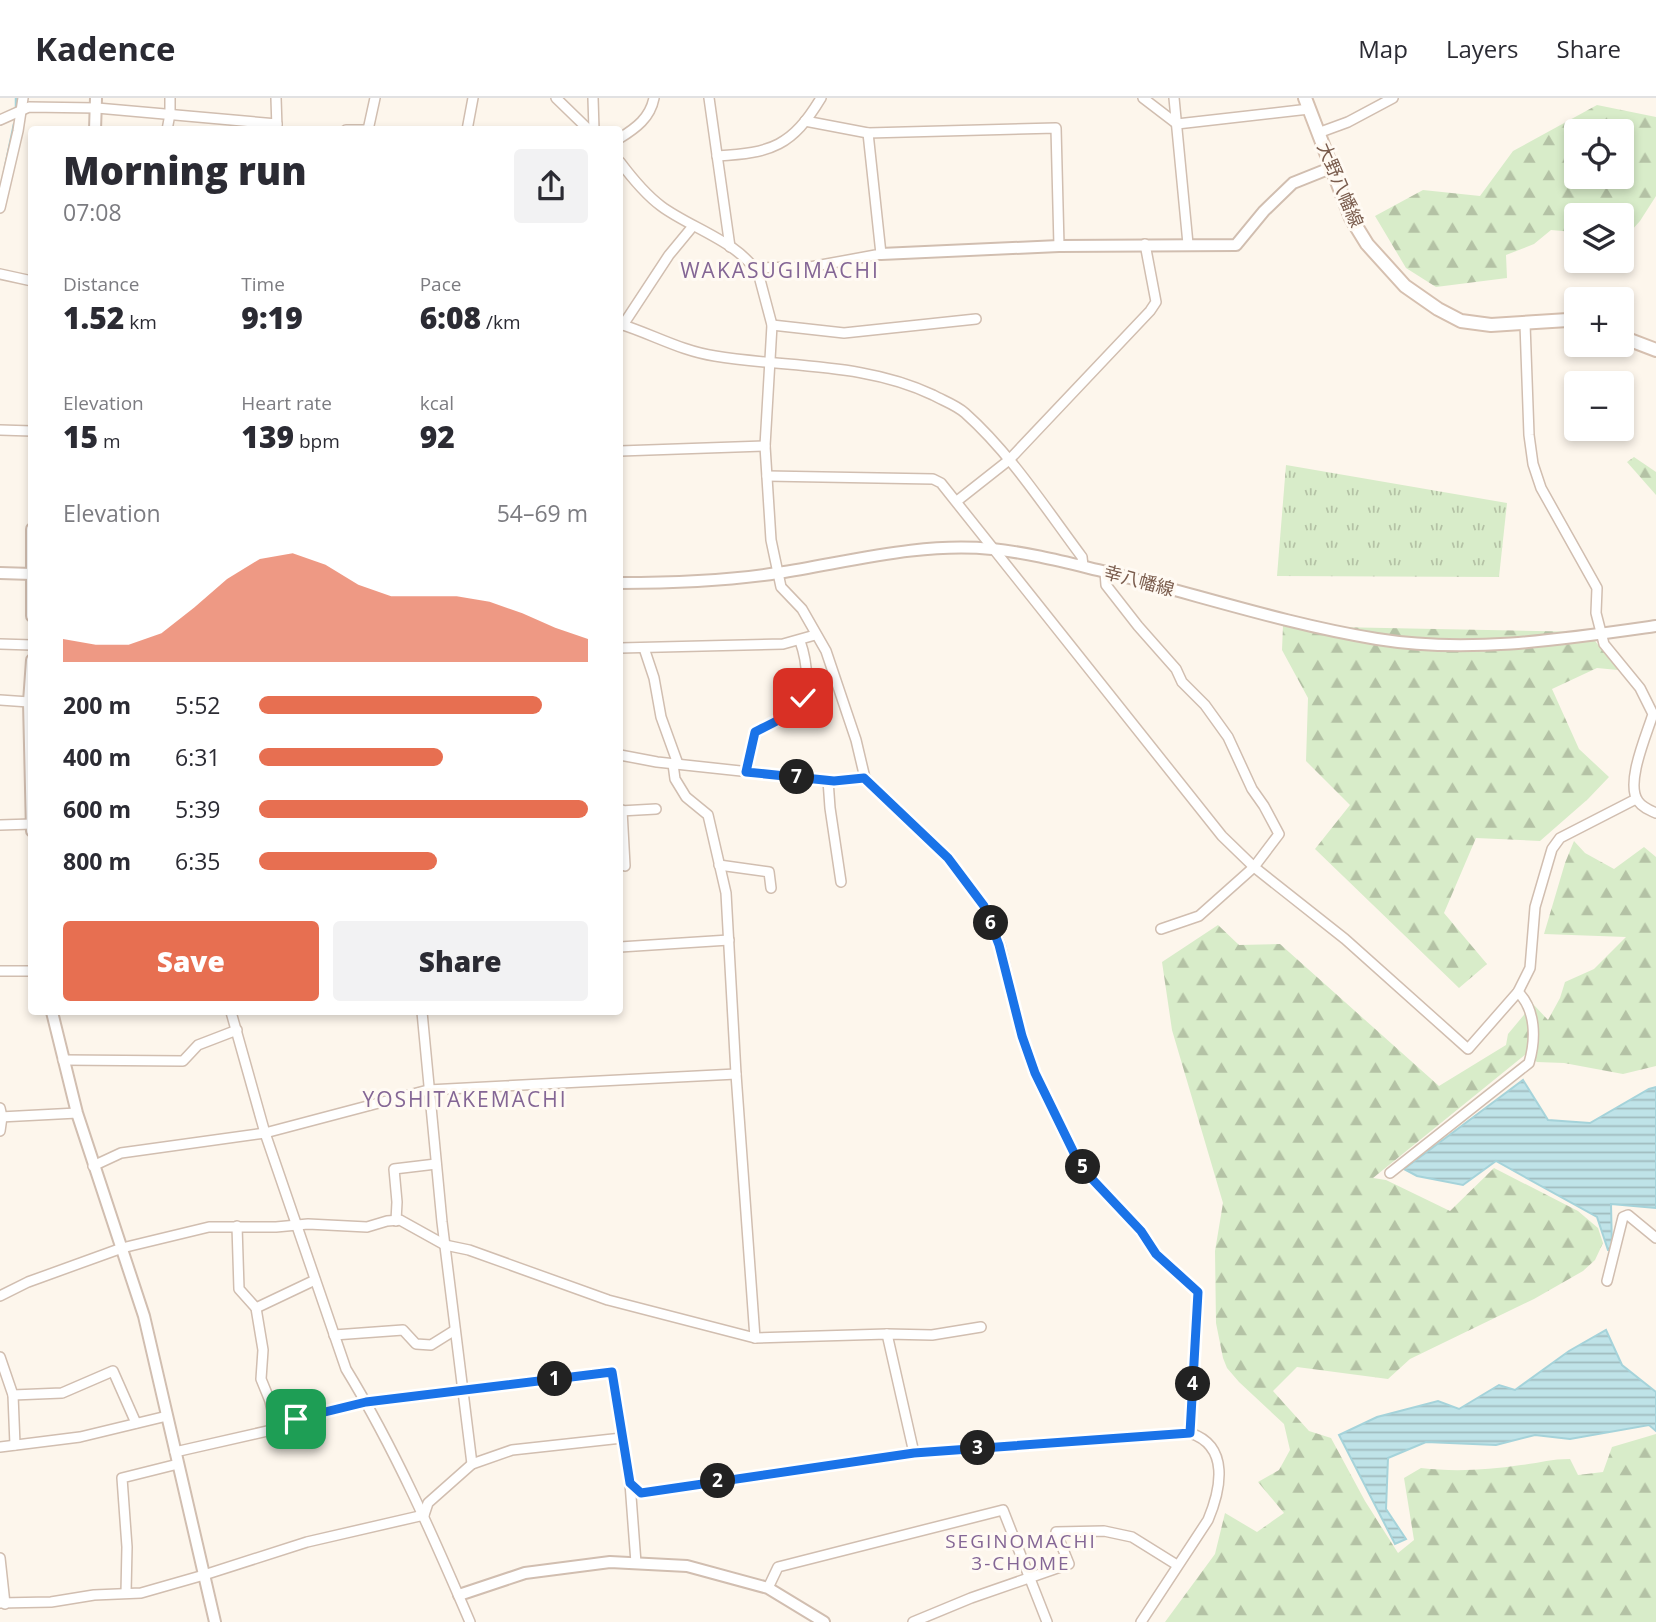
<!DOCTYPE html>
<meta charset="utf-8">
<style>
body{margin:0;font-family:"Open Sans","Noto Sans JP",sans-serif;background:#f2f2f3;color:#2b2b33;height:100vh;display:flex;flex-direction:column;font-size:26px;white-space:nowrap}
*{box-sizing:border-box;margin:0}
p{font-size:23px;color:#7c7c81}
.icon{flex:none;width:38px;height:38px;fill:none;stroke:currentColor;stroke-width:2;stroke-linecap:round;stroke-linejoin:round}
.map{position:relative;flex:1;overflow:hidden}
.side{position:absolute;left:28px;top:28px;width:595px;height:889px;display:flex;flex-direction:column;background:#fff;border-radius:7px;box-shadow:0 4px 10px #0003}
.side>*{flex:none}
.tools{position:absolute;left:1564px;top:21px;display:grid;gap:14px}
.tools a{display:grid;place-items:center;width:70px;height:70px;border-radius:7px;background:#fff;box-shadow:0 4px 10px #0003;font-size:35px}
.pin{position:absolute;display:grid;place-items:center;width:60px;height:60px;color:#fff;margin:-30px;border-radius:14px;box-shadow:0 4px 10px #0006}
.km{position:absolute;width:35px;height:35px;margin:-18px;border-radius:50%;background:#222;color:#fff;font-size:19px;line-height:35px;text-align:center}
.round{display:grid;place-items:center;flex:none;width:74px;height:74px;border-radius:7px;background:#f2f2f3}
.overview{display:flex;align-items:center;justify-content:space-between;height:119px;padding:0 35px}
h1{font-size:38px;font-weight:800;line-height:52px}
.stats{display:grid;grid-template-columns:repeat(3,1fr);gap:10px;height:119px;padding:7px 35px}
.stats div{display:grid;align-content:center}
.stats b{font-size:30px;font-weight:800}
.stats small{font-size:19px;font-weight:400}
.stats p{font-size:19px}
.chart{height:196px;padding:14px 35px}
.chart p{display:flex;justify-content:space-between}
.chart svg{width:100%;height:126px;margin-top:7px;fill:#e76f51;opacity:.7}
.button{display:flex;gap:14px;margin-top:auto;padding:14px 35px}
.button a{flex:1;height:80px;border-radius:7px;background:#e76f51;color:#fff;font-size:28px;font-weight:800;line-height:80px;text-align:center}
.button a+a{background:#f2f2f3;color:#2b2b33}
ul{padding:0 35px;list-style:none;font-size:23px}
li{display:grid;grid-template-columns:112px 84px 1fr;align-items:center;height:52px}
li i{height:18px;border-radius:9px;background:#e76f51}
header{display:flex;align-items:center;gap:42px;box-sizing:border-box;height:98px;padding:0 35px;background:#fff;border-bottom:2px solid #e1e1e2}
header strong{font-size:33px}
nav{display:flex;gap:38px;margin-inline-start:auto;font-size:24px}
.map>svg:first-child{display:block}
.grass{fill:url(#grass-tufts)}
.forest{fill:url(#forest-firs);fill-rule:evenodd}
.water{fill:url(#water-rules);stroke:#a5d3da;stroke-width:2}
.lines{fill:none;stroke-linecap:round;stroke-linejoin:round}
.stream{stroke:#a5d3da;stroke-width:2.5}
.minor-casing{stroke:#d1beb0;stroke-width:12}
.tertiary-casing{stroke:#d1beb0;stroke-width:14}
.secondary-casing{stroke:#d6c0b0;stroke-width:16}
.minor{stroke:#fff;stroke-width:9}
.tertiary{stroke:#fff;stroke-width:10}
.secondary{stroke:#fff;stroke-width:12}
.route-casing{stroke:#fff;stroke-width:14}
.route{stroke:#1a73e8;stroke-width:9}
.labels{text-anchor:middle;stroke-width:6;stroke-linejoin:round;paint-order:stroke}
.street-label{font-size:18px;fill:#7a5c4d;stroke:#fffaf3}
.neighbourhood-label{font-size:19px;letter-spacing:2px;fill:#846695;stroke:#fffaf3}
.quarter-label{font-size:21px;letter-spacing:2px;fill:#846695;stroke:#fffaf3}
</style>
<header>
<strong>Kadence</strong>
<nav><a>Map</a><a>Layers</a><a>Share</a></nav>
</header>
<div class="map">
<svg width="1656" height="1524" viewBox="0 0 1656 1524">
<defs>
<pattern id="grass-tufts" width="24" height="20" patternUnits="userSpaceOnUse" patternTransform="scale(1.75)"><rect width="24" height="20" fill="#d8ecc9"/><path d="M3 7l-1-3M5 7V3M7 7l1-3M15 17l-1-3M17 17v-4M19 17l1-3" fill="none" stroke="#b4c2a5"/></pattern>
<pattern id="forest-firs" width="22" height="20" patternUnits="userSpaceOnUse" patternTransform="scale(1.75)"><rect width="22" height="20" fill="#d8ecc9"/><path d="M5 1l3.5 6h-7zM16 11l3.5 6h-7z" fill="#b4c2a5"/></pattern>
<pattern id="water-rules" width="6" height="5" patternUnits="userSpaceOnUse" patternTransform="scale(1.75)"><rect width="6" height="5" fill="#bfe3e8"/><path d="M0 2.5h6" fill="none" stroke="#a0bbbe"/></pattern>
</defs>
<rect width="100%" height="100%" fill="#fdf6ec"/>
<polygon class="grass" points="1286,367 1507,405 1499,479 1277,478"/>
<g class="forest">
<path d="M1597,7L1656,19V98L1640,123L1622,143V117H1577V146L1574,134L1551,132L1534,146L1506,157L1507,180L1436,189L1406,170L1375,118L1423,92L1480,98L1513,53ZM1577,33H1622V79H1577Z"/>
<polygon points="1634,359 1656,374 1656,397 1627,364"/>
<polygon points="1283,528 1588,534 1618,572 1597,570 1552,591 1579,651 1609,679 1588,701 1540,743 1476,740 1444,815 1487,866 1459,890 1315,751 1350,707 1306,663 1308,600 1282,552"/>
<path d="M1574,743L1585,755L1614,771L1644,749L1656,759V968L1623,976L1564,965L1537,964L1526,956L1373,1080L1386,1082L1450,1113L1494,1070L1578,1113L1598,1130L1603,1145L1595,1162L1583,1173L1534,1201L1410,1261L1388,1281L1297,1269L1273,1293L1309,1333L1331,1340L1365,1403L1398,1455L1414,1442L1404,1380L1421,1370C1454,1374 1487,1372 1521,1367C1540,1365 1550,1361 1570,1361L1578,1377L1603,1374L1612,1349L1656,1336V1524H1165L1215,1456L1225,1415L1257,1434L1284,1415L1258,1384L1279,1372L1290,1352L1284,1326L1239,1284L1227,1270L1223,1260L1216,1225L1215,1153L1223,1105L1172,932L1162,864L1218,827L1239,847L1280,846L1439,988L1506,947L1508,936L1533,906L1548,922L1560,900L1565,884L1594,871L1626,839L1544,836L1565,765Z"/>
</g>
<g class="water">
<polygon points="1523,982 1548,1022 1590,1025 1649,991 1656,989 1656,1110 1611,1106 1612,1152 1608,1152 1597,1119 1496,1063 1463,1087 1417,1078 1404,1071"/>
<polygon points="1606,1232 1622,1267 1656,1294 1656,1333 1649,1327 1570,1341 1535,1337 1496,1347 1426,1344 1388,1360 1386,1411 1406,1441 1395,1446 1339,1337 1377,1319 1438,1303 1459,1311 1499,1287 1515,1292 1569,1253"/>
</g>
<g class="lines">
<g class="stream">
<polyline points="16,0 16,9"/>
<polyline points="4,74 14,26"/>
</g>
<defs>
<g id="minor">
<polyline points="276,0 277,30"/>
<polyline points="556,0 589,32"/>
<polyline points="593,0 594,32"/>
<polyline points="709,0 730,149"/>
<polyline points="1143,0 1177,26 1309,11"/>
<polyline points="1174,0 1188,146"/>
<polyline points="0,22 29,9 97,10 277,26"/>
<polyline points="805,23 868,35 1056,30 1059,148"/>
<polyline points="167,32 170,16 170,0"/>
<polyline points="346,32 368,32"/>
<polyline points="368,32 375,0"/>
<polyline points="467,32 473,0"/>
<polyline points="1318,35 1348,24 1393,0"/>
<path d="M620,40C636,30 650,20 654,0"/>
<path d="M717,58C772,55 792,48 821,0"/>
<path d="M620,64C632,80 645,96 661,108C690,130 741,144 759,178L772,227L765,348L771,442L781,489L802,511L826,553L856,642L865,680L948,760L984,808L1000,847L1022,938L1035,975L1075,1057L1093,1082L1141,1134L1156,1156L1198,1194L1190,1335"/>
<polyline points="0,110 18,33 23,0"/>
<polyline points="755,170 810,169 881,156 868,35"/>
<polyline points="0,176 32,183"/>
<path d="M620,226C652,236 681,253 715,258C787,270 864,264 933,297C944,303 956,307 965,315C1011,356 1046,411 1082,459L1083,468"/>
<path d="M1525,226L1529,337L1533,366L1541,390L1597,490L1596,515L1604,546L1640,590L1653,616C1647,636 1625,685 1638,703C1642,709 1649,712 1656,715"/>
<polyline points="623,227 669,157 693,128"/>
<polyline points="772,227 844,235 976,221"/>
<polyline points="0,332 32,333"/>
<polyline points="620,353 765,348"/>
<polyline points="767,378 933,381 941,385 1222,738 1254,769 1345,841 1468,951 1518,894 1530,870 1535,809 1552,751 1560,740 1636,701"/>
<polyline points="957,403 1009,362 1150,213 1156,204 1145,146"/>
<polyline points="1105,474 1106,487 1138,528 1176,571 1182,584 1205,607 1228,639 1252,691 1264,708 1279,736 1254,769 1199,818 1161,831"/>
<polyline points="0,546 32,547"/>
<polyline points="620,550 783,546 815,537"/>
<polyline points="644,550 654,580 661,619 678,666"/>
<polyline points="0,602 29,604"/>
<polyline points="620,657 657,664 834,683 865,680"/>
<polyline points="673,666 675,681 686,699 708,717 726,795 736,976 755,1240"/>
<path d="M746,674L755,634C768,627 784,622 795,612C812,596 807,563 800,543"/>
<polyline points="828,682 830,710 841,784"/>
<polyline points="622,712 625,768"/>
<polyline points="620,713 656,711"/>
<polyline points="0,727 32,726"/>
<polyline points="719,767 769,774 771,790"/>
<polyline points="620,849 729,842"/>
<polyline points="0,873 32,873"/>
<path d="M231,914L265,1035L346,1271C395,1351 433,1438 470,1524"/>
<polyline points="422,914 442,1124 472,1366"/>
<polyline points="63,962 183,963 198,947 237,932"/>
<polyline points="0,1010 2,1019 0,1033"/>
<polyline points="0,1019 77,1015"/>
<polyline points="93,1068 121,1055 265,1035 428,992 736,976"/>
<path d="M1390,1075L1529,965C1536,941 1536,912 1518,894"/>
<polyline points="396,1123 397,1104 394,1071 436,1066"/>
<polyline points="237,1128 239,1191 256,1210 263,1252 261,1281 270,1303 276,1331"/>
<polyline points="1607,1183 1623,1119 1628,1117 1656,1140"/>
<polyline points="0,1198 28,1184 122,1150 209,1129 276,1129 308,1126 367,1129 387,1123 400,1122 445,1147 469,1152 608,1202 755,1240 887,1236 932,1237 981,1229"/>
<polyline points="256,1210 315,1182"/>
<polyline points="887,1236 914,1355"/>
<polyline points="334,1237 403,1232 416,1246 431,1247 455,1232"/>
<polyline points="0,1259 13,1297 15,1347"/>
<polyline points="13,1297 62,1295 113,1273 136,1325"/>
<polyline points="0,1349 80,1339 167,1318"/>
<path d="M175,1354L276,1331L296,1321L366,1304L612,1274L630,1385L641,1395L914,1355L1190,1335C1230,1348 1221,1391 1208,1422L1141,1524"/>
<polyline points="630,1385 636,1465"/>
<polyline points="424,1417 428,1405 472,1366 512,1352 622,1340"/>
<polyline points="0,1460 5,1506"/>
<polyline points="768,1490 778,1469 1003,1412 1047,1524"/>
<polyline points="126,1495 127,1449 122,1380 178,1366"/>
<polyline points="0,1505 51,1504 94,1497 141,1495 204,1477 307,1444 424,1417"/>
<polyline points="913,1524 971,1500 1069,1466 1056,1434 1104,1433 1132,1439 1177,1467"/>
</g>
<g id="tertiary">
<polyline points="95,32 96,0"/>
<polyline points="881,156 1059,148 1236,147 1264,113 1293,85 1333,69"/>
<polyline points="32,431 32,518"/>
<polyline points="0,475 32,476"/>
<path d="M620,485C671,485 726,483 778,475C849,464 919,444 992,451C1031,455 1068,465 1106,474C1196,496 1285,526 1377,541C1469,556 1565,541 1656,528"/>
<polyline points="32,562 29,604 32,733"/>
<polyline points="52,914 77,1015 144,1218 215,1524"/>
<polyline points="459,1497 525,1475 610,1464 687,1468 768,1490 824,1524"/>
</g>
<g id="secondary">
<polyline points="1305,0 1351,120 1367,146 1405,188 1438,211 1461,223 1491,227 1568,222 1577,224"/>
<polyline points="1622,239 1656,252"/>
</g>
</defs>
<use href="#minor" class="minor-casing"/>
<use href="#tertiary" class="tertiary-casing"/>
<use href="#secondary" class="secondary-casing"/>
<use href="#minor" class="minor"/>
<use href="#tertiary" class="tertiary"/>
<use href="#secondary" class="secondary"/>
</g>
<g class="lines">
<defs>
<path id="route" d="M296,1321L366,1304L612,1274L630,1385L641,1395L914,1355L1190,1335L1198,1194L1156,1156L1141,1133L1093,1082L1075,1057L1035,975L1022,938L999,847L984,808L948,760L864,680L834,683L746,674L755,634C774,624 792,618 803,600"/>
</defs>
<use href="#route" class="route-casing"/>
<use href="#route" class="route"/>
</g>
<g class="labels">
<g class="street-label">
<text transform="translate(1340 87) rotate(67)" y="6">大野八幡線</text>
<text transform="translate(1139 483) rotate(15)" y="6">幸八幡線</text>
</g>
<g class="neighbourhood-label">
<text x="1021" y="1450">SEGINOMACHI<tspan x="1021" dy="22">3-CHOME</tspan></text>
</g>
<g class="quarter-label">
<text x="780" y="180">WAKASUGIMACHI</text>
<text x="465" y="1009">YOSHITAKEMACHI</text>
</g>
</g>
</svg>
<div class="tools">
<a><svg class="icon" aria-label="locate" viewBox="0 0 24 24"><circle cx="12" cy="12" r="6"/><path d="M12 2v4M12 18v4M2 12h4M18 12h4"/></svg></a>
<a><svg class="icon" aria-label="layers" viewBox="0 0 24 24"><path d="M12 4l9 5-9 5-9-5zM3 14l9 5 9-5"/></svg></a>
<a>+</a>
<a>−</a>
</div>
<div class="pin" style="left:296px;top:1321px;background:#1e9e55"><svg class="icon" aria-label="arrive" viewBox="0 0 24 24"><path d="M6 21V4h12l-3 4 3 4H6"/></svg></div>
<div class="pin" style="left:803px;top:600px;background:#d93025"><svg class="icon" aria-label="check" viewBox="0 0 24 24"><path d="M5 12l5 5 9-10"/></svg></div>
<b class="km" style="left:555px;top:1281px">1</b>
<b class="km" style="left:718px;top:1383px">2</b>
<b class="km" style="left:978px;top:1350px">3</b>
<b class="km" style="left:1193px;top:1286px">4</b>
<b class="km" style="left:1083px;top:1069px">5</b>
<b class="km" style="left:991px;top:825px">6</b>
<b class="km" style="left:797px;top:679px">7</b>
<section class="side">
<div class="overview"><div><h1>Morning run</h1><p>07:08</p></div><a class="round"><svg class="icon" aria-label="share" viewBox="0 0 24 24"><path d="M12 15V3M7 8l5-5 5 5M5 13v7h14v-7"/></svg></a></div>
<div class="stats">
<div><p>Distance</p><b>1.52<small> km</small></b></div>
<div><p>Time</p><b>9:19</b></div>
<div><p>Pace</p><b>6:08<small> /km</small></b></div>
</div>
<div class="stats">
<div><p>Elevation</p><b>15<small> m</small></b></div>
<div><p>Heart rate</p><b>139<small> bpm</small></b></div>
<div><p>kcal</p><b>92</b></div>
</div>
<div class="chart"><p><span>Elevation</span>54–69 m</p>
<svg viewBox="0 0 160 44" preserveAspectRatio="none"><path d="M0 44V36L10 38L20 38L30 34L40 25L50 15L60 8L70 6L80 10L90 17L100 21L110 21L120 21L130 23L140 27L150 32L160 36V44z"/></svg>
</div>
<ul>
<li><b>200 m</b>5:52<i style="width:86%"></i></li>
<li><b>400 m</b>6:31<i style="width:56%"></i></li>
<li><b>600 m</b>5:39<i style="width:100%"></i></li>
<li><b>800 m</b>6:35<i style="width:54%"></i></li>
</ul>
<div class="button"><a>Save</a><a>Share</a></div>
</section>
</div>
